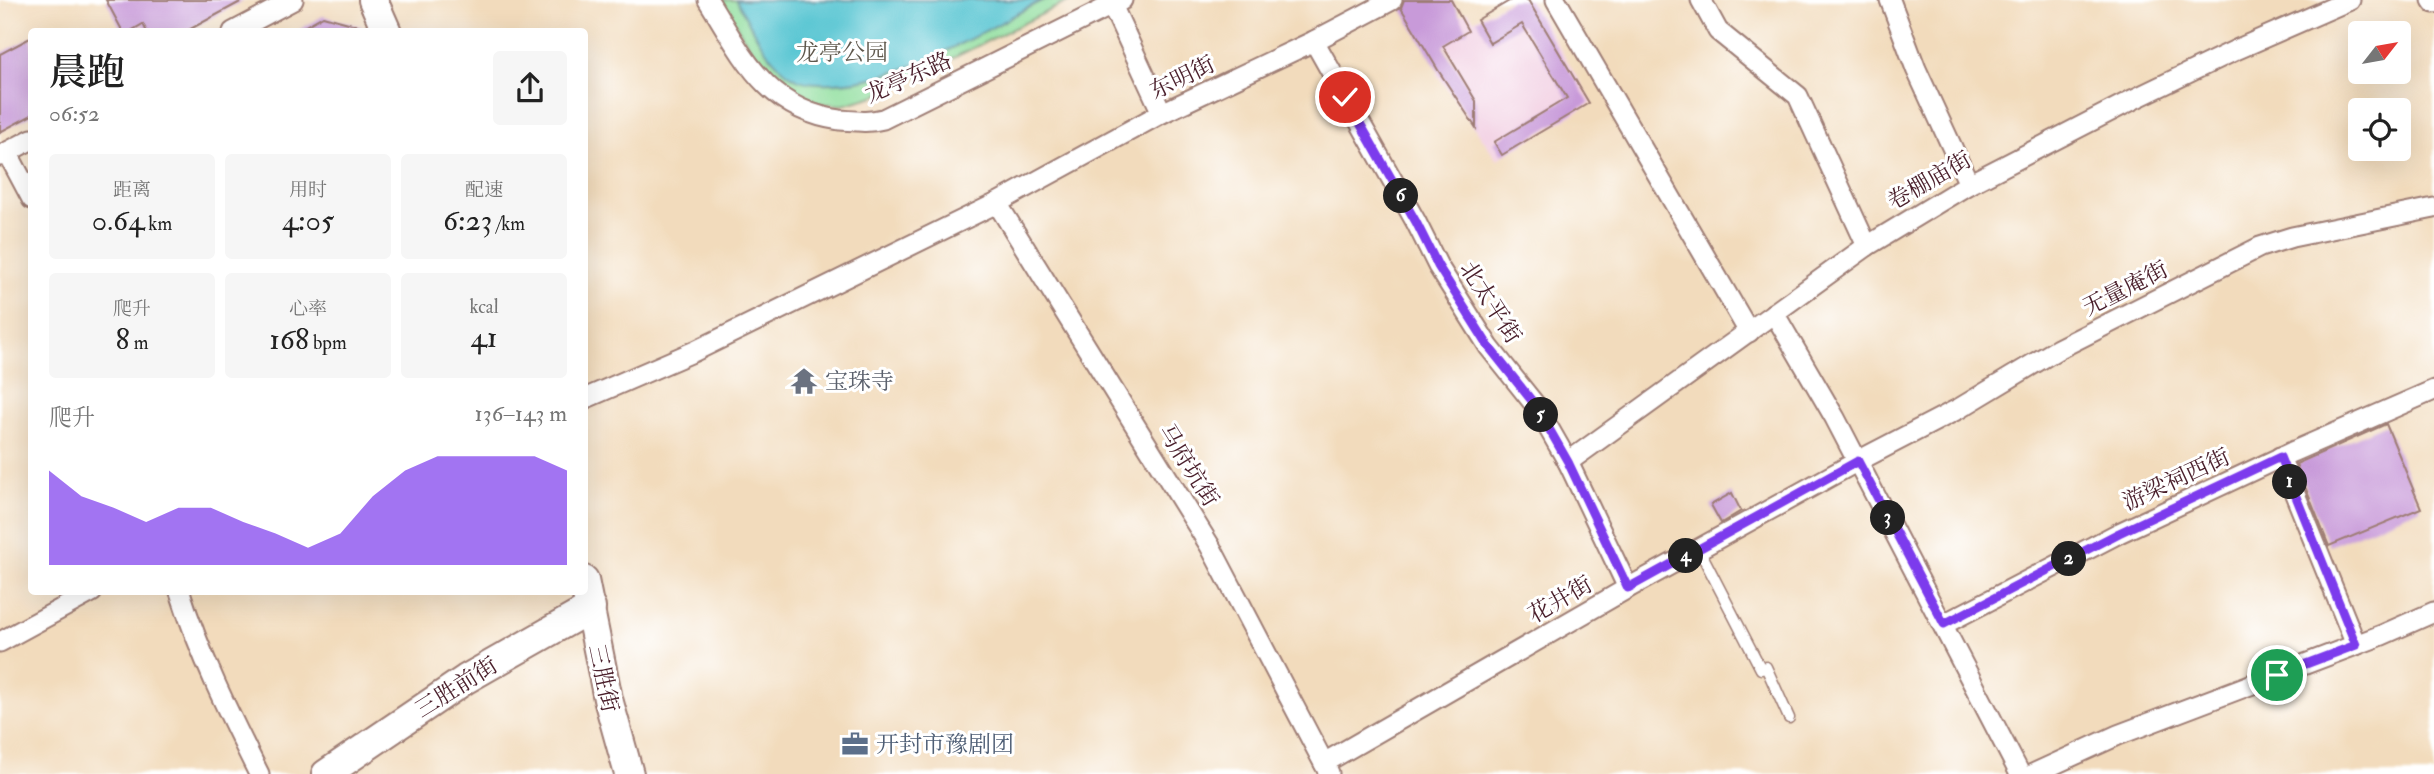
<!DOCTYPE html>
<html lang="zh">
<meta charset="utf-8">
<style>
body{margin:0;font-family:"IM FELL Double Pica","Noto Serif SC",serif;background:#f6f6f6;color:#222;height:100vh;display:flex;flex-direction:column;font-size:26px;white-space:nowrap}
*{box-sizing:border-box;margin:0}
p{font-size:23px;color:#767676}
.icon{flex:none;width:38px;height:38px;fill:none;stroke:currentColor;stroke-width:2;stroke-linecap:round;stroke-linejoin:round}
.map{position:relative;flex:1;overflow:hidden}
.drawer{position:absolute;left:28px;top:28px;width:560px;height:567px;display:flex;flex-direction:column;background:#fff;border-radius:7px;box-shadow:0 7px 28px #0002}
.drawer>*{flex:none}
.needle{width:46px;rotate:59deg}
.controls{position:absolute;left:2348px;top:21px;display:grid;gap:14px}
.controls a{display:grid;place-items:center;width:63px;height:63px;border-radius:7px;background:#fff;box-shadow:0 7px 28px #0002;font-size:35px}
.pin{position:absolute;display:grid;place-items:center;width:60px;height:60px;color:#fff;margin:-30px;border:4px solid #fff;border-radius:50%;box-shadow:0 2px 7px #0007}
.km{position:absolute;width:35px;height:35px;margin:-18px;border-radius:50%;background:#222;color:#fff;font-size:19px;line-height:35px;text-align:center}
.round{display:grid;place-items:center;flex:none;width:74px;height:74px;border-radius:7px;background:#f6f6f6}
.summary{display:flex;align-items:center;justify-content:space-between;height:119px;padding:0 21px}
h1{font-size:38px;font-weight:600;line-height:52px}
.metrics{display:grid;grid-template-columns:repeat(3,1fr);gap:10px;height:119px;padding:7px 21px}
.metrics div{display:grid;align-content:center;border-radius:7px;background:#f6f6f6;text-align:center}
.metrics b{font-size:30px;font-weight:600}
.metrics small{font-size:19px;font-weight:400}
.metrics p{font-size:19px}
.chart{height:196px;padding:14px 21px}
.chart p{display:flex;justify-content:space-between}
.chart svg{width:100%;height:126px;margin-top:7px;fill:#7c3aed;opacity:.7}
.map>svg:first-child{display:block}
.built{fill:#f2cfe2}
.green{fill:#8fde9d;stroke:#6c7e64;stroke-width:2}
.water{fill:#5ac6d3;stroke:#52727f;stroke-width:2}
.building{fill:#c89ad9}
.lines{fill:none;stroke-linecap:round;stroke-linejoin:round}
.lane-casing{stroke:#9e7d74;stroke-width:13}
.street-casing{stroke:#9e7d74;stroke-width:23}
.secondary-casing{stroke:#9e7d74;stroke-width:32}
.lane{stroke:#fff;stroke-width:10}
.street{stroke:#fff;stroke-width:19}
.secondary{stroke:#fff;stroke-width:28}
.route-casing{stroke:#fff;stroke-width:14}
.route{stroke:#7c3aed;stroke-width:9}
.labels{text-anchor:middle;stroke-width:6;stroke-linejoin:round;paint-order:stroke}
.park-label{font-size:23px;fill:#5f584d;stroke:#fff}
.street-label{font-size:23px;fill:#4a1f2b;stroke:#fff}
.worship-label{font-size:23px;fill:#5b616d;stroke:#fff;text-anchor:start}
.service-label{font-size:23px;fill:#4e5e75;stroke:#fff;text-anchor:start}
</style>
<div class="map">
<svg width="2434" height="774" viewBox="0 0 2434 774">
<rect width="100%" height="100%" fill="#fff"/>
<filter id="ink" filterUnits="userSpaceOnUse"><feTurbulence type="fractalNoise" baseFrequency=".0143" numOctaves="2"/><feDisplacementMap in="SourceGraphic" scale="14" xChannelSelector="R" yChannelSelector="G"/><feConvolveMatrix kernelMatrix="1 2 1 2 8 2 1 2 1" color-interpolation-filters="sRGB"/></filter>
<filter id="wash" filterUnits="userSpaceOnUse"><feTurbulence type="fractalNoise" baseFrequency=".00686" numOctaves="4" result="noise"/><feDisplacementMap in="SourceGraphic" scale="28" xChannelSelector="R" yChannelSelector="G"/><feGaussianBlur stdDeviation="1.57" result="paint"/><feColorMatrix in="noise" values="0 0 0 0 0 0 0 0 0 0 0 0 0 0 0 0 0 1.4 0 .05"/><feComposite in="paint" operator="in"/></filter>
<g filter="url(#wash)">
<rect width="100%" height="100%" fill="#f2dbbc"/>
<polygon class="built" points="1510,0 1530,0 1593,103 1497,159 1436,73 1455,62 1436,30 1468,11 1474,20"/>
<polygon class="green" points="721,0 1071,0 878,95 843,105 814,103 784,93 768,78"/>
<path class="water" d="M736,0H1043C975,35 898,87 819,83C810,83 801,82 793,77C765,59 752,27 736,0Z"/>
<g id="blocks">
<g class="building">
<polygon points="106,0 244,0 185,32 147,32 143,24 129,32 123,32"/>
<polygon points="1404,0 1451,0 1468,31 1443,46 1476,101 1476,128 1438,70 1401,8"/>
<polygon points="1511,0 1528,0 1589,103 1502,155 1494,142 1567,98 1522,24 1490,43 1477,20"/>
<polygon points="323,16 363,27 362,32 295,32"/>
<polygon points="32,37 32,115 0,132 0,54"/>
<polygon points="2386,424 2421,508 2329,546 2296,464"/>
<polygon points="1732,493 1741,511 1721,523 1711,505"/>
</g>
</g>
</g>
<g filter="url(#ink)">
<use href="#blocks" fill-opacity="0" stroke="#9e7d74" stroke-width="2"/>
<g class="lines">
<defs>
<polyline id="lane" points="1699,549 1761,669 1766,667 1789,718"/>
<g id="street">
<path d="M708,0C743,56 766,110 840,120C856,121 867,123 883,119L1122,0"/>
<polyline points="1556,0 1749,332"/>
<polyline points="1701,0 1718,31 1798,96 1867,246"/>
<polyline points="1890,0 1916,69 1969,184"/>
<polyline points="2432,0 2434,3"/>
<polyline points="1112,5 1162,113"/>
<polyline points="233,32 293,0"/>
<polyline points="1314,41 1416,222 1438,266 1489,347 1536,406 1568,462 1628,588"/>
<polyline points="7,152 32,199"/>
<polyline points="0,156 32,139"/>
<polyline points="997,203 1210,546 1329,773"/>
<polyline points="1774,313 1835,418 2020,774"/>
<polyline points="584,399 695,351 997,203 1162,113 1314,41 1392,0"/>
<polyline points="2280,457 2356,645"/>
<polyline points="1568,462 1867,246 1969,184 2134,99 2238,49 2350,0"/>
<path d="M180,592C200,655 229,714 259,774"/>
<polyline points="1944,624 2119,533 2292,452 2434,390"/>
<polyline points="0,642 92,592"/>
<polyline points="1324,763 1628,588 1858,461 1960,408 2058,349 2260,247 2292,237 2434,208"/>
<polyline points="2033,774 2118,735 2382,635 2434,612"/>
</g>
<g id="secondary">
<polyline points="373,0 387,32"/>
<polyline points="584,580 608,699 629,774"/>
<polyline points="326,774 466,679 591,608"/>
</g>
</defs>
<use href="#lane" class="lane-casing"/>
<use href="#street" class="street-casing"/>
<use href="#secondary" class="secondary-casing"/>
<use href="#lane" class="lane"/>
<use href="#street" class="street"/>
<use href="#secondary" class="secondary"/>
</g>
</g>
<g class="lines" filter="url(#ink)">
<defs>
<polyline id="route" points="1345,97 1416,222 1438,266 1489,347 1536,406 1568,462 1628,588 1858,461 1944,624 2119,533 2280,457 2356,645 2277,675"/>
</defs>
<use href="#route" class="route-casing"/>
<use href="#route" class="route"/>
</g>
<defs>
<symbol id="temple-bare" viewBox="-9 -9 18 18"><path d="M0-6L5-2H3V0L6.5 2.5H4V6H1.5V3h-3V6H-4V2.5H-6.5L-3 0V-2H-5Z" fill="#6b7280" stroke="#fff" stroke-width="2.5" paint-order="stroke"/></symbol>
<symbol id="office-bare" viewBox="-9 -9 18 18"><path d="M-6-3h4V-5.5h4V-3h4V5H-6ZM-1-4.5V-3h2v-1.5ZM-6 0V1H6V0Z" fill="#5c6f8a" stroke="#fff" stroke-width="2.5" paint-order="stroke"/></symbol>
</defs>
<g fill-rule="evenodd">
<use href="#temple-bare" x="785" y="362" width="38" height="38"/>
<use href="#office-bare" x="836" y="725" width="38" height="38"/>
</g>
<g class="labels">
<g class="park-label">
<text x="842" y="60">龙亭公园</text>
</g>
<g class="street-label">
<text transform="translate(908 77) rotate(-24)" y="8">龙亭东路</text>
<text transform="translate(1182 77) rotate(-26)" y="8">东明街</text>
<text transform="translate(1929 180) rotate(-30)" y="8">卷棚庙街</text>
<text transform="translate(2125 288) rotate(-27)" y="8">无量庵街</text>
<text transform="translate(1491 302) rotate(57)" y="8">北太平街</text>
<text transform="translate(1189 465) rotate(58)" y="8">马府坑街</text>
<text transform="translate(2176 479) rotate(-25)" y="8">游梁祠西街</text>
<text transform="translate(1560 599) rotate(-30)" y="8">花井街</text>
<text transform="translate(604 678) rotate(78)" y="8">三胜街</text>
<text transform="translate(456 687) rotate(-32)" y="8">三胜前街</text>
</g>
<g class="worship-label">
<text x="825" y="389">宝珠寺</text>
</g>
<g class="service-label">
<text x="876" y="752">开封市豫剧团</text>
</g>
</g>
</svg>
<div class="controls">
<a><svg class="needle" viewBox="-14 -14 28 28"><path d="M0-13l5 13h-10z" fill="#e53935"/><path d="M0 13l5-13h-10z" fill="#767676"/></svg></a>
<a><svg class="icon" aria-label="locate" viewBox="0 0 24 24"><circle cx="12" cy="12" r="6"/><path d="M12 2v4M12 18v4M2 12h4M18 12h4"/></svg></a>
</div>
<div class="pin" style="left:2277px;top:675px;background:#1e9e55"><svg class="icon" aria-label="arrive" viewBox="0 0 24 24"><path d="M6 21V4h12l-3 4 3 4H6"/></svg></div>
<div class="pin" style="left:1345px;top:97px;background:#d93025"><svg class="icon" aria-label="check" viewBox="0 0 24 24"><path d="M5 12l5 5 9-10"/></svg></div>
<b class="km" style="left:2290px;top:482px">1</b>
<b class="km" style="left:2069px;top:559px">2</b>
<b class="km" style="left:1888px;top:518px">3</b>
<b class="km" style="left:1686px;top:556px">4</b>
<b class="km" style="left:1541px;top:415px">5</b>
<b class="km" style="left:1401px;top:196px">6</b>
<section class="drawer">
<div class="summary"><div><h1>晨跑</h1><p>06:52</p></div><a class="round"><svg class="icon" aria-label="share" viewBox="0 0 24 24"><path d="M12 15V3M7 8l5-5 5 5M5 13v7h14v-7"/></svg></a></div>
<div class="metrics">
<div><p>距离</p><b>0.64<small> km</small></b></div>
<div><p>用时</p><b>4:05</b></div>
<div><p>配速</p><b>6:23<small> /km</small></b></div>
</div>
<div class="metrics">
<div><p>爬升</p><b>8<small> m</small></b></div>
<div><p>心率</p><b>168<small> bpm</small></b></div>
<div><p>kcal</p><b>41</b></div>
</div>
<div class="chart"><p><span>爬升</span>136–143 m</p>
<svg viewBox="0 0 160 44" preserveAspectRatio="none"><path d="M0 44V11L10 20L20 24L30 29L40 24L50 24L60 29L70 33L80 38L90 33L100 20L110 11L120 6L130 6L140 6L150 6L160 11V44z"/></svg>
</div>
</section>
</div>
